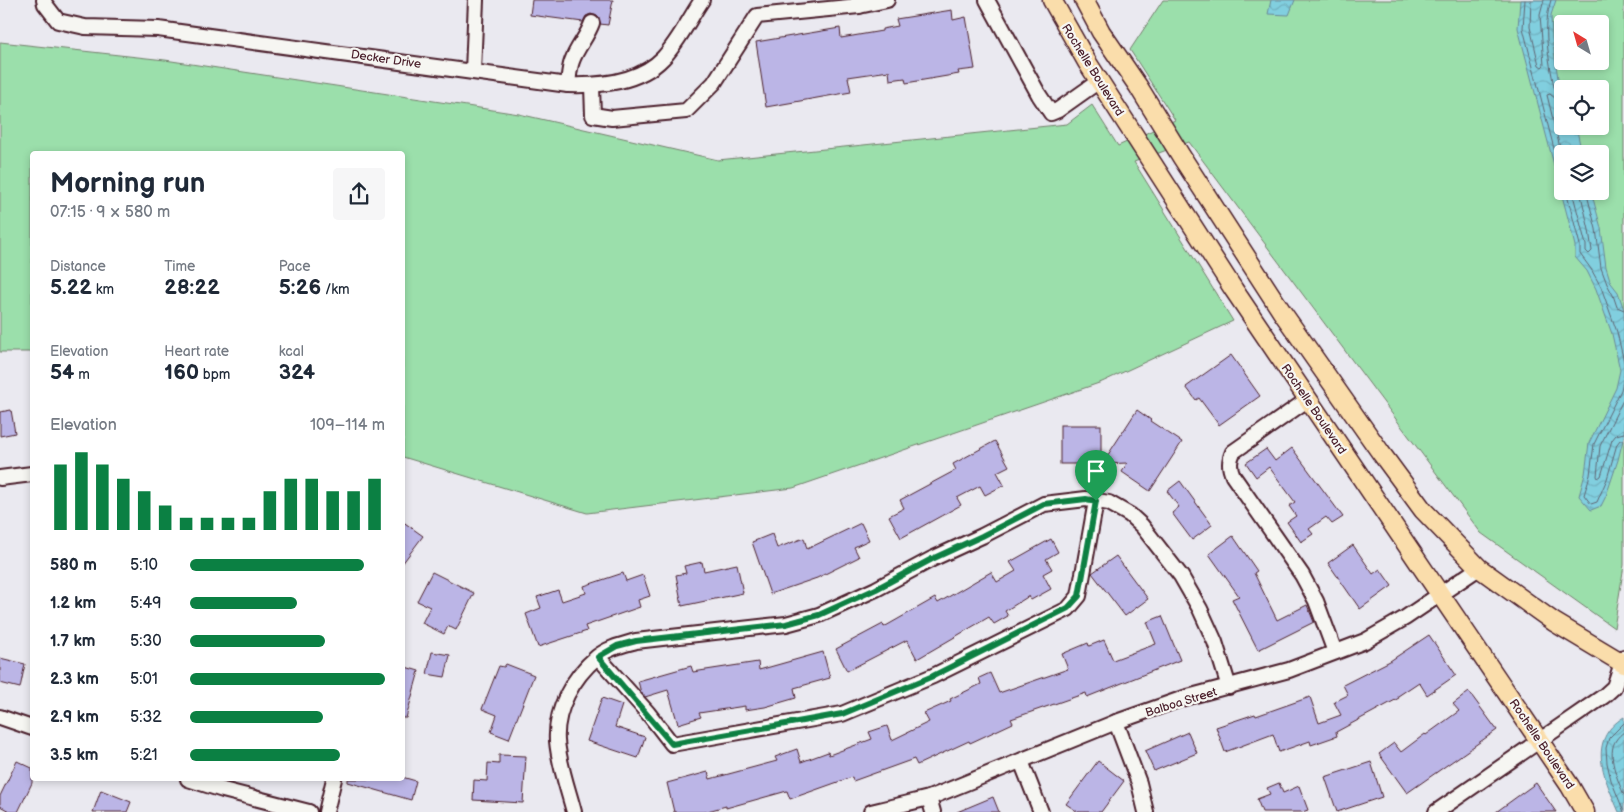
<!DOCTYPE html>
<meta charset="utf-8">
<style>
body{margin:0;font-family:"Balsamiq Sans",sans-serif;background:#f6f6f7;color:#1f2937;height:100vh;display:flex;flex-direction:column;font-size:19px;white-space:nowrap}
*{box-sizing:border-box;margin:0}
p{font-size:16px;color:#747a83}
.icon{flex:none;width:28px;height:28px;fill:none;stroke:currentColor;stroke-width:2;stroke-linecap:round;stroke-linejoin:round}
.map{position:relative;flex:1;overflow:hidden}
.side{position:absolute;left:30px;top:151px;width:375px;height:630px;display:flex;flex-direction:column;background:#fff;border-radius:5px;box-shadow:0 2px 8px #0003}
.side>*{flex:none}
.needle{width:32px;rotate:323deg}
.buttons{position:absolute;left:1554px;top:15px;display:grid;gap:10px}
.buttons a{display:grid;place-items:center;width:55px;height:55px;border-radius:5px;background:#fff;box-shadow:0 2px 8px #0003;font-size:25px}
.pin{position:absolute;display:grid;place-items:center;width:42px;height:42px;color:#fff;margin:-51px -21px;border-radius:50% 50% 50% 0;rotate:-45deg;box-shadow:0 0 5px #0007}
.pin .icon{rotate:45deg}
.round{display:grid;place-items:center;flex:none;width:52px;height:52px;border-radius:5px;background:#f6f6f7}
.overview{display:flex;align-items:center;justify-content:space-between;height:85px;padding:0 20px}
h1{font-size:28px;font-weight:700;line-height:38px}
.metrics{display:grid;grid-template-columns:repeat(3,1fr);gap:8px;height:85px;padding:5px 20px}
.metrics div{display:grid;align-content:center}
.metrics b{font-size:21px;font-weight:700}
.metrics small{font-size:14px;font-weight:400}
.metrics p{font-size:14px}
.chart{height:140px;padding:10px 20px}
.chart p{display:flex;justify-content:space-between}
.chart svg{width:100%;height:90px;margin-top:5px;stroke:#0b8043;stroke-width:6}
ul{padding:0 20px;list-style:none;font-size:16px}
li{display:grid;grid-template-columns:80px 60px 1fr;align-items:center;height:38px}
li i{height:12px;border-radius:6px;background:#0b8043}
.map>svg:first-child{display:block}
.green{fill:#9bdfab;stroke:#727f6b;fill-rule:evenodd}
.water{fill:url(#water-waves);stroke:#6b8997}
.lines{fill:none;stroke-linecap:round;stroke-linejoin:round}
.shore{stroke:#606573;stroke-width:1}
.building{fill:#bbb5e6;stroke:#4a1f2b}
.minor-casing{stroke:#4a1f2b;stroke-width:18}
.major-casing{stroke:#4a1f2b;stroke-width:21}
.minor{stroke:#f6f6f2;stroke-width:14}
.major{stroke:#faddab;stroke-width:18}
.route-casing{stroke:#fff;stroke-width:10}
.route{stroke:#0b8043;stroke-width:6}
.labels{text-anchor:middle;stroke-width:4.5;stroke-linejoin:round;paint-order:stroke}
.street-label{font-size:12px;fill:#4a1f2b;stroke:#f6f6f2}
</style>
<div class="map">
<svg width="1624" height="812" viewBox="0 0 1624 812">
<defs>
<pattern id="water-waves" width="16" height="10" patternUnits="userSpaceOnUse" patternTransform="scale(1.25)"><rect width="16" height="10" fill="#81cfdf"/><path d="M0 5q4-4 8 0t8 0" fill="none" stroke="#71b1c0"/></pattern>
</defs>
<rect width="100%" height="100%" fill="#eae9f0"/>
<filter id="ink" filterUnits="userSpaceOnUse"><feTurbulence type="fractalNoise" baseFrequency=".02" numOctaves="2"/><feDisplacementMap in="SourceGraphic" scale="10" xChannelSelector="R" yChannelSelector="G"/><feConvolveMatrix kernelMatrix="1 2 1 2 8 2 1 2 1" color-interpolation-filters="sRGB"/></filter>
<g filter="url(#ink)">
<path class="green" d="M1163,0H1624V565L1614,628L1481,533L1189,142L1134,162L1233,321L1102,382L793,488L587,513L403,457L402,154H32V352H0V42L165,60L519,114L718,160L1067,124L1092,105L1118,146L1175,120L1130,50ZM1562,24H1600V61H1562ZM1562,89H1600V126H1562ZM1562,154H1600V191H1562Z"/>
<g class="water">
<polygon points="1271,0 1295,0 1289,15 1268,14"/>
<polygon points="1520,0 1556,0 1551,15 1552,38 1559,85 1562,92 1562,126 1576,126 1582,154 1562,154 1562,191 1591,191 1601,228 1606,267 1611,283 1618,292 1624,310 1624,436 1618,460 1606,496 1601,506 1591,510 1579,496 1585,474 1589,443 1616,388 1620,370 1612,334 1596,289 1587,271 1575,257 1575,246 1570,226 1518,28"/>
<path d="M1624,717V812H1619C1605,779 1585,741 1624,717Z"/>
</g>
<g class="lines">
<g class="shore">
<polyline points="1525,0 1523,28 1562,180"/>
<polyline points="1531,0 1530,27 1539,65 1542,67 1544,65 1540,15 1544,0"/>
<path d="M1551,0C1542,28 1549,59 1554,87L1558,93L1562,94"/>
<polyline points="1562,100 1556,99 1550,94 1547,95 1562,156"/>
<polyline points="1566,191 1580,245 1580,254 1591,269 1601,287 1617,332 1624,362"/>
<polyline points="1572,191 1586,245 1586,251 1589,254 1592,251 1589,230 1580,191"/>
<polyline points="1586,191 1596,229 1601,268 1607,284 1613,295 1617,307 1624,310"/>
<polyline points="1624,376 1621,390 1594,444 1590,475 1584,495 1591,504 1597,502 1607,479 1617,444 1620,440 1624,440"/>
<polyline points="1624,398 1600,446 1597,476 1598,478 1601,476 1612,440 1616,435 1624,433"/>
<path d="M1624,732C1621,734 1618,737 1616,740C1606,754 1618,781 1624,795"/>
<polyline points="1624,812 1611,780 1607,763 1606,748 1609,738 1624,723"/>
</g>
</g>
<g class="building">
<polygon points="532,0 613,0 608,25 600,24 599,17 591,14 586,16 583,22 530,15"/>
<polygon points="952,10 953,20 966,17 975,69 958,71 959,74 906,83 905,78 890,80 889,71 848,77 851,92 766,107 756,42 840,28 841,38 882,31 882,29 898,26 896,19"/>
<polygon points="1231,355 1260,396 1219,425 1199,398 1196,400 1186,387"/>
<polygon points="11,410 15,433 0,436 0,412"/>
<polygon points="1137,410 1151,420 1150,421 1182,442 1150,491 1122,472 1127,463 1102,464"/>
<rect x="1060" y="425" width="41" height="39"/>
<polygon points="995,441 1009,466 997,472 1004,485 985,495 980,486 957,498 961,505 901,538 889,516 904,508 900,500 956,470 953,464"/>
<polygon points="1292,448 1343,517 1332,524 1326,517 1309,529 1313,534 1301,542 1287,522 1296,516 1289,506 1295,502 1269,467 1256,477 1246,463 1266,449 1275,461"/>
<polygon points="1180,481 1212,525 1192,540 1172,513 1179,507 1167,491"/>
<polygon points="402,521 423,536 402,564"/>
<polygon points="861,523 869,540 854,547 859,557 817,578 770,594 752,542 772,534 777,548 804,538 807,549"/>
<polygon points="1233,536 1257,571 1254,573 1277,620 1307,605 1314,622 1258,650 1232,599 1239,596 1209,554"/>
<polygon points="1051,539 1058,552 1046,559 1052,569 1043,574 1051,589 1031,600 1029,596 1005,611 1008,616 994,624 989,617 917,659 907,640 847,671 836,649 883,624 884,627 935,598 938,603 991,572 997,582 1016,571 1010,562"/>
<polygon points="1353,545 1373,574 1380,569 1392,586 1360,609 1328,563"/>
<polygon points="1116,556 1148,599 1125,616 1092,573"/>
<polygon points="702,562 704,571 737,564 743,593 682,606 676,575 686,573 684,566"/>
<polygon points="432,572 474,593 456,630 448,626 444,634 422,623 430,607 417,601"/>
<polygon points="623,573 626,581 643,575 650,596 638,600 640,607 585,626 587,631 538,647 526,614 541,608 537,597 558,590 562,601 586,593 584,586"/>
<polygon points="1162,616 1180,660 1087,697 1086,693 1011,719 1013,723 970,743 969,741 917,765 914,759 853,781 852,777 790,799 787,791 726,808 726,806 704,812 674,812 667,783 708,772 710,779 777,761 775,757 797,749 801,762 828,752 829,755 872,739 869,732 887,726 892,740 929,722 924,713 951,701 950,699 981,684 979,678 990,673 999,693 1068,669 1062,654 1088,643 1089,646 1104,640 1113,660 1156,644 1147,622"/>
<polygon points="1429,635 1456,675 1427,695 1419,682 1398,696 1399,698 1336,732 1337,736 1311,745 1310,741 1279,752 1273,734 1225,752 1216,727 1255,714 1256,716 1310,697 1319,723 1341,715 1334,702 1348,695 1343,685 1390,661"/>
<polygon points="432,652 450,655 445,677 427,674"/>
<polygon points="823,652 830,678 794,688 796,698 765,707 745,710 745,706 699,713 701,717 678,724 668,690 645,697 641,693 638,681 691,666 693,672 758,662 759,670"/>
<polygon points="0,658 25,664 20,688 0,683"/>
<polygon points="506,664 534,675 509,739 491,732 497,715 482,709 499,666 504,667"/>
<polygon points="402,666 419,671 406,718 402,718"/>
<polygon points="1469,692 1497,730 1407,793 1379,754 1394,743 1401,752 1425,734 1426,735 1459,711 1453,704"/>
<polygon points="602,698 622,705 615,727 645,737 638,758 587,741"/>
<polygon points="1188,732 1197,753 1154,771 1145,751"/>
<polygon points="499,755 526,756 523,803 473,800 474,780 487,781 488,763 499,764"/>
<polygon points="17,761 32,768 32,783 18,812 11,812 0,806 0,796"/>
<polygon points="1098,761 1124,781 1101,812 1078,812 1066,804"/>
<polygon points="1371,762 1382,797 1337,812 1325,777"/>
<polygon points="402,777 416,781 411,800 348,782 348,779 402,779"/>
<polygon points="1279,783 1283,793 1299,786 1308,810 1302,812 1262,812 1257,799 1270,794 1267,788"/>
<polygon points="1536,783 1556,812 1496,812"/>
<polygon points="101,790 131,802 127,812 93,812"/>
<polygon points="993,797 999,812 957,812"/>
</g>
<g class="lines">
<defs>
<g id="minor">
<path d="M44,0L45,4L58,21L85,27L158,29L568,85C600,86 639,83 663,58C679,41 689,19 702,0"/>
<polyline points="987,0 1039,95 1051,113 1058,110 1099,81"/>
<polyline points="859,6 887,0"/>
<polyline points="473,71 476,0"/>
<path d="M568,85C569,77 569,69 572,61C577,47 587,37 592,23"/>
<polyline points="592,86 593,115 612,118 686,111 714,83 757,16 859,6 858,0"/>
<path d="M1307,400L1233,452C1229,461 1229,467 1233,476L1302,575L1316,601L1335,652"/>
<polyline points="0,478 32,474"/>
<polyline points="598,657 648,713 672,744 842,714 933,676 1068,609 1079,596 1096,501"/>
<polyline points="0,717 32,728"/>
<polyline points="1116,722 1139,783 1146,812"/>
<polyline points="1021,761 1041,812"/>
<polyline points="188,779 223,790 309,812"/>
<polyline points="929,798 933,812"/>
<polyline points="326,812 334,779"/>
<path d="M574,812C568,789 559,765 557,741C555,709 573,677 597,657C608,648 622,645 636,641L786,624L819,615L876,589L932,559L982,536L1044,504L1086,499L1109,503L1130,515L1142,526L1181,576L1200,609L1215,642L1229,687"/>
<polyline points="871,812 929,798 1116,722 1184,698 1289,670 1365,641 1405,618 1479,568"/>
<polyline points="1436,812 1604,696 1614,687 1624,657"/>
</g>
<g id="major">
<polyline points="1052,0 1087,62 1234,290 1570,786 1585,812"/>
<polyline points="1084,0 1101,32 1138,86 1181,156 1282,312 1381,453 1423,510 1479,568 1554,622 1624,664"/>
</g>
</defs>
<use href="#minor" class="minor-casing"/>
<use href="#major" class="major-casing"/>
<use href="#minor" class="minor"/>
<use href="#major" class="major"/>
</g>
</g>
<g class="lines" filter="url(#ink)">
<defs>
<polygon id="route" points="1086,499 1096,501 1079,596 1068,608 933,676 842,714 672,744 598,657 617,646 636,641 786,624 819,615 876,589 932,559 982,536 1044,504"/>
</defs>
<use href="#route" class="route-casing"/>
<use href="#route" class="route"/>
</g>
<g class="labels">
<g class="street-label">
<text transform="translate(386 59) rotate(8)" y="4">Decker Drive</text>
<text transform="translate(1093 70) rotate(58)" y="4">Rochelle Boulevard</text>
<text transform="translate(1314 409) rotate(56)" y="4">Rochelle Boulevard</text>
<text transform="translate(1181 702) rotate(-17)" y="4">Balboa Street</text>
<text transform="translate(1542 744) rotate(56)" y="4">Rochelle Boulevard</text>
</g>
</g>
</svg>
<div class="buttons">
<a><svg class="needle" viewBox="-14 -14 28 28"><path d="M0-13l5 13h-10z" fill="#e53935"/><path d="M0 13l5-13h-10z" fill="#747a83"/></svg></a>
<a><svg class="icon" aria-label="locate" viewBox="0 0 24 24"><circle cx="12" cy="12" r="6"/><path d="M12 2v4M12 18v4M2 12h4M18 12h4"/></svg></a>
<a><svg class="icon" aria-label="layers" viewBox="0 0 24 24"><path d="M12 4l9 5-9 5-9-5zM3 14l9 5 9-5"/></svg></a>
</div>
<div class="pin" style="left:1096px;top:501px;background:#1e9e55"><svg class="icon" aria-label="arrive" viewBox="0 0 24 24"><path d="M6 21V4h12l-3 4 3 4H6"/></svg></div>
<section class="side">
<div class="overview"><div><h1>Morning run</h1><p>07:15 · 9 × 580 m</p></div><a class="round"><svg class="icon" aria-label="share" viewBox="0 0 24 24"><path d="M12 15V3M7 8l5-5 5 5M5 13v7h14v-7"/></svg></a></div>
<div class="metrics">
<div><p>Distance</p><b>5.22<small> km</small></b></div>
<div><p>Time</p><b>28:22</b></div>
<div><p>Pace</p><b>5:26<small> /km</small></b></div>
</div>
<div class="metrics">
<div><p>Elevation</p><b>54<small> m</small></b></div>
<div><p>Heart rate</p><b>160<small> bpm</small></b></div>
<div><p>kcal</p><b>324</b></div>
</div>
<div class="chart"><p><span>Elevation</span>109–114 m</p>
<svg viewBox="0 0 160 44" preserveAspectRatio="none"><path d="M5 44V12M15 44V6M25 44V12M35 44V19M45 44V25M55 44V32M65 44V38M75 44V38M85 44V38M95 44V38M105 44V25M115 44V19M125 44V19M135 44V25M145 44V25M155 44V19"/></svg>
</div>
<ul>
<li><b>580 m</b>5:10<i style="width:89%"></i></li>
<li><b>1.2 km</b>5:49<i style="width:55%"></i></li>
<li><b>1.7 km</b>5:30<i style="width:69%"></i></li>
<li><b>2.3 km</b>5:01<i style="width:100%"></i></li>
<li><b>2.9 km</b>5:32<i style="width:68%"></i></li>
<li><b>3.5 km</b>5:21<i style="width:77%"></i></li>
</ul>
</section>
</div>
